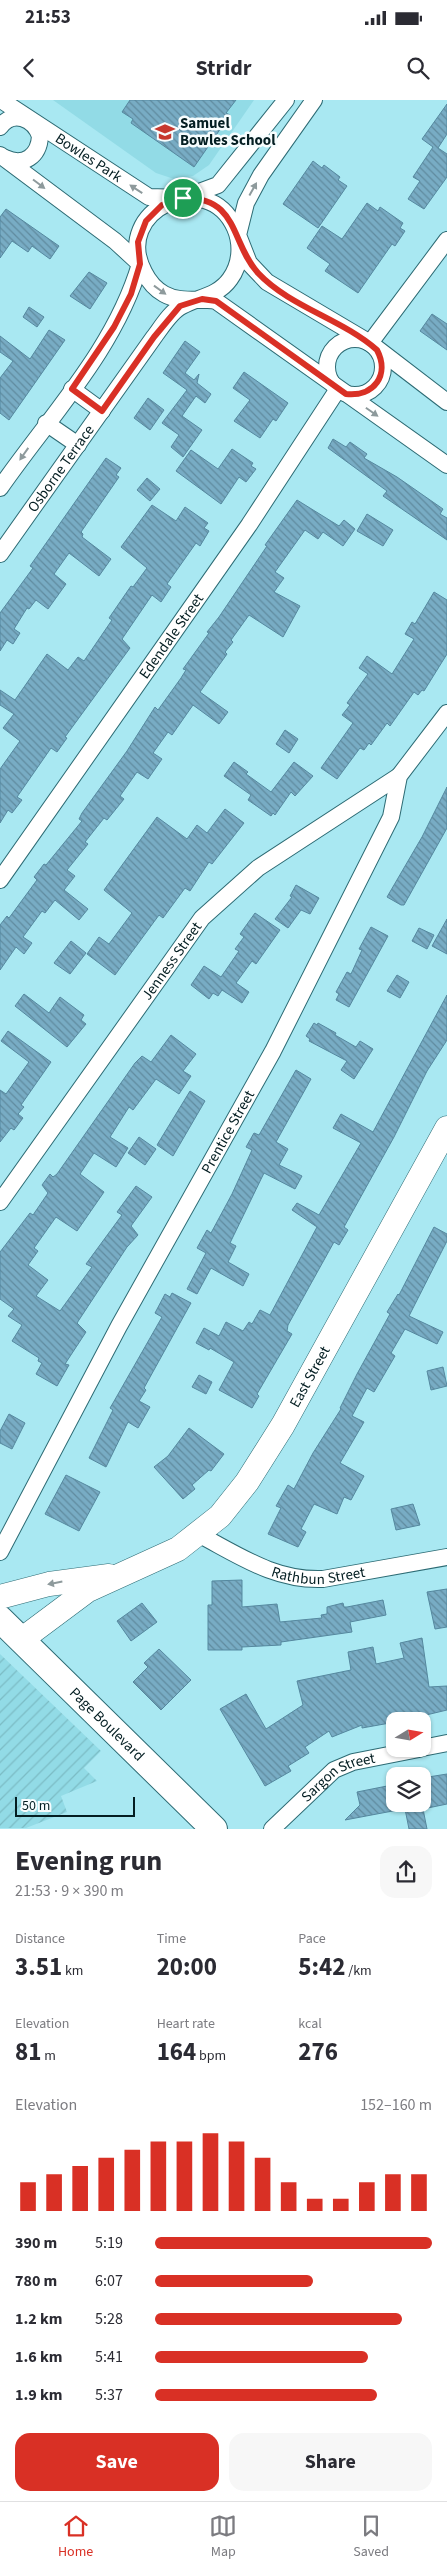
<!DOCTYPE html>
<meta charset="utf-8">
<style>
body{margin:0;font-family:"Source Sans 3",sans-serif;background:#f7f7f7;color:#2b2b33;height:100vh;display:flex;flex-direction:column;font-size:19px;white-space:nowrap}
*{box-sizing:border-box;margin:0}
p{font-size:16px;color:#7c7c81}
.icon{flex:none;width:28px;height:28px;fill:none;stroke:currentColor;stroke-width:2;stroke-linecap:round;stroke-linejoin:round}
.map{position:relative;height:1729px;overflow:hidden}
.drawer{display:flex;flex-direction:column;background:#fff;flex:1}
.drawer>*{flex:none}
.needle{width:32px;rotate:79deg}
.tools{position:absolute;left:386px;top:1612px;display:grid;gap:10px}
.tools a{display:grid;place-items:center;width:45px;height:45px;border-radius:10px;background:#fff;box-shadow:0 1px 4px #0004;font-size:25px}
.scale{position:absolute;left:15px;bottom:12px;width:120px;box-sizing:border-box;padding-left:5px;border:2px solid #041e22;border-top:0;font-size:14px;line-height:18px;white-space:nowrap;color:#041e22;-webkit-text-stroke:4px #f7fdfe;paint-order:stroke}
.pin{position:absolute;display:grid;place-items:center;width:42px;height:42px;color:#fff;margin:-21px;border:2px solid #fff;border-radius:50%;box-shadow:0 1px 5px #0007}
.round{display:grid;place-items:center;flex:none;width:52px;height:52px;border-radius:15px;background:#f7f7f7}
.head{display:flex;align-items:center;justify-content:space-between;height:85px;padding:0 15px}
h1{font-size:28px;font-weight:700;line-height:38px}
.figures{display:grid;grid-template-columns:repeat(3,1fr);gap:8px;height:85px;padding:5px 15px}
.figures div{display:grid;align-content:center}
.figures b{font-size:25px;font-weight:700}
.figures small{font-size:14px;font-weight:400}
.figures p{font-size:14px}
.chart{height:140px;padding:10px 15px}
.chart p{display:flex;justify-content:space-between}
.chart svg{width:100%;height:90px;margin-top:5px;stroke:#d93025;stroke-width:6}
.cta{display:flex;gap:10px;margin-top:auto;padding:10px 15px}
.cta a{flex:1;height:58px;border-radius:15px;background:#d93025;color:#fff;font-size:20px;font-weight:700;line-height:58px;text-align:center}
.cta a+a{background:#f7f7f7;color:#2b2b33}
ul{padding:0 15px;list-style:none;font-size:16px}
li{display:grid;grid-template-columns:80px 60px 1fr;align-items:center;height:38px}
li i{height:12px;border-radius:6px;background:#d93025}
.status{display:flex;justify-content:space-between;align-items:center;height:35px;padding:0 25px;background:#fff;direction:ltr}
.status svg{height:14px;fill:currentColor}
header{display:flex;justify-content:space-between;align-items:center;height:65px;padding:0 15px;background:#fff;font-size:22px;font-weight:700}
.tabs{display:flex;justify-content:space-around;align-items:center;height:70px;border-top:1px solid #e1e1e2;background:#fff;font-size:14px;color:#7c7c81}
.tabs a{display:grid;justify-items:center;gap:2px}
.tabs .active{color:#d93025}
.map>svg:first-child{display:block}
.built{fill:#92dbe6}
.industrial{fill:url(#industrial-furrows)}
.building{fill:url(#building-back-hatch);stroke:#55889f}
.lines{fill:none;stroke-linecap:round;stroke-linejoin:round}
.minor-casing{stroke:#2d6b74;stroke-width:18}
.secondary-casing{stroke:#2d6b74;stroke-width:25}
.primary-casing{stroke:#2d6b74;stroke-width:28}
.minor{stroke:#fff;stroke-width:16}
.secondary{stroke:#fff;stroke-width:24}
.primary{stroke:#fff;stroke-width:26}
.oneway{fill:#8e9a9c}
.route-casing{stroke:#fff;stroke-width:10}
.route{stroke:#d93025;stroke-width:6}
.labels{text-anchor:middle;stroke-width:5;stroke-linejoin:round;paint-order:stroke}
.poi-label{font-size:15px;font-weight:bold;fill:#041e22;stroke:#f7fdfe;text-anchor:start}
.street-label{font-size:15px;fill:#041e22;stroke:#f7fdfe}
</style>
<div class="status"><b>21:53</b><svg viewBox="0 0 49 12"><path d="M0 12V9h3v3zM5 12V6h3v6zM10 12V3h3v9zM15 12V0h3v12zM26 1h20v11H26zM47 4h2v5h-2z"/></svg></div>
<header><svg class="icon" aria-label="back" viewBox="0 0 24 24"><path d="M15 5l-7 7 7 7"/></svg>Stridr<svg class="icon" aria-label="search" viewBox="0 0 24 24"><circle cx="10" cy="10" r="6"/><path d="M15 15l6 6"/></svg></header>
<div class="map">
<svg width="447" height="1729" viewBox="0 0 447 1729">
<defs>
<pattern id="industrial-furrows" width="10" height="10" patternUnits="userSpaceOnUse" patternTransform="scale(1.25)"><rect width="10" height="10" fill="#92dbe6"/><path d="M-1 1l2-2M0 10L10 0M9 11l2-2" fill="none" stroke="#7cbcc5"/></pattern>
<pattern id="building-back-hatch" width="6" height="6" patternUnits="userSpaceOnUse" patternTransform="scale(1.25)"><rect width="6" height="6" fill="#78acc4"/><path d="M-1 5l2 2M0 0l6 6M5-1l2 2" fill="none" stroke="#608b9f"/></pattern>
</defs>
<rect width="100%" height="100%" fill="#a9e8f2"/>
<polygon class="built" points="53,0 254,0 209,65 193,76 174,79 156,73"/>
<polygon class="industrial" points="0,1554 101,1651 84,1668 97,1681 61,1696 67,1712 26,1728 0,1728"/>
<g class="building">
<polygon points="130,0 236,0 226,13 230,15 194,67 131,23 133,19 122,12"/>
<polygon points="447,4 447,34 438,48 447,54 447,77 424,109 408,99 420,81 413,77 433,47 422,39"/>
<polygon points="313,61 322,68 324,65 340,77 338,80 347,86 318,128 283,104"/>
<polygon points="367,103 378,111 380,107 403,123 400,128 405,131 395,146 392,144 358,193 325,171 330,164 307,148 322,126 342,139"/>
<polygon points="6,109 59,146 50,159 32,146 28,152 12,141 0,158 0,117"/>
<polygon points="89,172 107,183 90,209 70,196"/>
<polygon points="29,207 44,217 37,227 23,217"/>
<polygon points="432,214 447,224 447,250 420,231"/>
<polygon points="49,230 65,240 9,320 0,313 0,278 13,261 0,252 0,236 30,259"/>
<polygon points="185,241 200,252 185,273 194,280 199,274 197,283 211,294 205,303 196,296 182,316 202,330 183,357 171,347 179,335 162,323 187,290 163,273"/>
<polygon points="244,272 288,303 276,321 273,319 260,338 234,321 250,300 233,288"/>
<polygon points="148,298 164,310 150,330 134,318"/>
<polygon points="333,339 346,347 350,342 367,354 364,358 397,377 443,409 440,414 447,418 447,440 383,396 387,391 328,348"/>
<polygon points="232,349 253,363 251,366 256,369 246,382 239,377 221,404 176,371 191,350 218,369"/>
<polygon points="106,358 121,368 116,375 119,377 81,432 83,434 82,437 111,459 99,476 69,453 54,474 66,484 48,509 36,500 29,509 27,508 14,529 20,533 13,544 7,540 0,551 0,513 33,468 30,466"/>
<polygon points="147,378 160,389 150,401 137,390"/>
<polygon points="297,400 339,426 344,420 355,429 343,446 323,432 318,439 305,430 275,472 284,478 274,492 300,506 283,537 249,515 231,540 233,542 225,552 227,554 200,592 228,612 219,624 193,605 172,635 168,632 153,653 162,659 148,679 137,672 120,696 124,699 107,720 104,718 85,742 88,744 67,770 75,776 64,790 88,809 79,820 55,800 45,813 42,811 23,837 32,843 24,854 16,847 0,870 0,825 7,816 9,818 37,780 34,777 44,764 46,765 82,721 79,719 82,713 127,651 155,607 158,610 181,578 186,570 183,569 209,533 207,532 219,517 267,446 265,445"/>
<polygon points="152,405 176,421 185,407 208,423 204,428 209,431 200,446 196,443 167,484 171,487 161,502 152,495 122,539 130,548 65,637 67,638 57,652 51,648 17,697 22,700 12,713 8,710 0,723 0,669 20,641 3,628 14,614 0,605 0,590 15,600 47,554 68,570 78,557 84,561 112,520 109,518 131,486 133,487 147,468 121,447"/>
<polygon points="367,414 393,430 383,446 357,431"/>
<polygon points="434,492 447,500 447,554 424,591 422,590 418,595 414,592 390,626 387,623 371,645 369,643 364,650 360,648 337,679 321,668 353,623 342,615 350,605 347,603 368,574 359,568 367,556 392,574 414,539 405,534 412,522 415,524"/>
<polygon points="285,630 298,639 289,653 276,644"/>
<polygon points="234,662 248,672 246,674 271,692 294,662 313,676 295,696 291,692 275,715 273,713 271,716 248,700 251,695 224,676"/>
<polygon points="447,687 447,728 404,805 401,805 387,797 422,737"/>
<polygon points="225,709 244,723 212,764 209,762 190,791 185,788 163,818 159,815 115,875 87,854 99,837 109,844 132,813 104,790 157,717 187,739 197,725 207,733"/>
<polygon points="296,785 319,798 310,814 301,810 288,828 275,819 292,797 290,796"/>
<polygon points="255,813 280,830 256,864 252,861 236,883 249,892 242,903 222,890 218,896 213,893 209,899 191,885 204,866 221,877 239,851 235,849 244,837 240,834"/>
<polygon points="447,819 447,854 432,846"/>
<polygon points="371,827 388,836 349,907 336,900 339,894 336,892 347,872 351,874 362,850 359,849"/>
<polygon points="419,828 434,835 427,849 412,841"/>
<polygon points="71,841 86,853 70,874 54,863"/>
<polygon points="397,875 409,882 400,898 387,891"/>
<polygon points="24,894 49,913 60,897 84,915 81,920 86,924 67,947 15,906"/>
<polygon points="447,895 447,940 427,971 394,1037 344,1127 348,1130 339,1145 334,1142 288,1225 287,1231 292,1234 257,1294 259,1296 252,1308 219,1290 234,1262 210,1248 209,1250 196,1243 204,1228 219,1236 226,1222 243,1231 249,1222 252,1224 260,1210 270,1215 317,1127 292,1110 297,1103 319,1115 361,1043 333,1028 341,1014 373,1032"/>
<polygon points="314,923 317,925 318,923 336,933 335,935 356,947 360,941 373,949 354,979 341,970 347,961 309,941 310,939 306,936"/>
<polygon points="8,931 51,962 21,1005 24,1007 18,1014 23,1018 14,1030 11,1028 0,1042 0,990 6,994 29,962 1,941"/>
<polygon points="171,935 196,954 183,971 191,976 179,994 156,979 133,1010 129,1007 110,1037 128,1048 116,1067 94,1053 80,1074 104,1092 77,1131 56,1117 34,1148 38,1151 28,1165 48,1180 36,1196 60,1211 92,1167 86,1164 122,1115 117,1112 136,1086 152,1097 131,1126 138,1135 127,1147 77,1223 86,1232 65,1264 69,1265 57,1286 36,1274 42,1263 38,1261 39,1258 12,1241 22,1225 8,1216 14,1209 0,1199 0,1152 30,1113 33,1115 48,1093 42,1085 50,1074 53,1077 57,1074 135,963 142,956 151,962"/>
<polygon points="296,970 311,979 276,1042 288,1049 279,1065 302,1076 295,1089 264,1073 230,1143 236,1146 228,1162 249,1174 243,1186 211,1168 197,1194 187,1189 206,1153 197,1148 207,1130 211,1133 232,1094 252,1050 246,1047 254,1033 259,1035"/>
<polygon points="190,991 205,1001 173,1056 157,1045"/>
<polygon points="139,1037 156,1049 145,1065 128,1053"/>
<polygon points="434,1127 447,1134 447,1141 409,1216 443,1232 437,1244 405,1229 391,1253 395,1256 374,1292 367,1288 352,1316 364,1322 340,1363 364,1376 351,1400 344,1397 337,1414 314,1404 301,1429 306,1432 298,1447 268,1434 281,1408 276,1406 288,1385 294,1389 313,1353 341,1309 340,1308 357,1274 390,1214 387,1212 398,1194 399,1195"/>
<polygon points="172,1193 191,1203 144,1288 146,1290 139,1301 150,1307 138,1328 128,1322 106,1367 89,1358 113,1310 110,1308 113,1303 162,1217 155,1213 165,1194 170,1197"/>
<polygon points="443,1267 447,1286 431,1290 427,1271"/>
<polygon points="199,1275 212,1282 206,1294 192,1287"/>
<polygon points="9,1314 25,1323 12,1349 0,1343 0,1331"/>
<polygon points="189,1328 224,1354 211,1371 209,1370 192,1385 195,1389 183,1399 154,1367 168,1356"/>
<polygon points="66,1375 100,1392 79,1431 45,1414"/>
<polygon points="413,1404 420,1425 396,1430 391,1409"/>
<polygon points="242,1480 242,1507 277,1504 280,1522 322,1518 321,1515 327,1514 327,1507 343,1503 344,1507 347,1507 383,1500 386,1515 350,1522 352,1532 281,1542 281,1545 242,1547 242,1550 208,1550 208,1505 212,1505 212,1481"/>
<polygon points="447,1489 447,1527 435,1529 427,1492"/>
<polygon points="142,1503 157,1522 131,1541 117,1521"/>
<polygon points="422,1538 429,1587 447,1586 447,1610 401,1621 362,1628 362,1625 332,1637 329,1631 305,1647 309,1653 288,1666 291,1671 265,1686 220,1609 246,1594 266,1629 303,1605 297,1581 351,1570 348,1552 373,1547 376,1564 404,1558 400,1543"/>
<polygon points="159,1549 191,1580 161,1610 133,1582 148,1567 144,1563"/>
<polygon points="447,1674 447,1704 423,1709 427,1729 409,1729 404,1704 422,1704 422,1706 422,1678"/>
<polygon points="392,1685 398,1710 345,1720 360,1705 357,1692"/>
</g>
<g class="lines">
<defs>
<g id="minor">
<path id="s1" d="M1,0L149,97L183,98L218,85L286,0"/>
<polyline points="314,0 261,75 246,103 238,135 249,163 267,182 370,243 447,302"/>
<path d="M0,27C13,9 34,19 40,36C39,56 24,67 5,58"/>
<path d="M0,55L115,141L140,164C115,249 50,316 0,388"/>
<circle cx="355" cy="267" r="28"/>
<polyline points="370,243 447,140"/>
<polyline points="72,289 102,311"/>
<polyline points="46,323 78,345"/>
<path id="s2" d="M0,454L154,237C161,228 171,211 182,206C199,197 218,196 230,179C241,164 242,144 235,128C208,66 111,110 144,172C148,180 155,189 164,194C180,203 199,198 216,201L447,365"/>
<path id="s3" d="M0,780L249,425L338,289"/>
<path id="s4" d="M0,1102L202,818L258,768L399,676"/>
<path id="s5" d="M198,1434C240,1456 275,1481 323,1479L447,1457"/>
<path id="s6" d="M0,1452L119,1226L273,951L391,717L399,676L447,613"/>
<polyline points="422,1648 447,1643"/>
<path id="s7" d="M272,1729L334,1670L353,1662L419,1649"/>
</g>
<g id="secondary">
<polyline points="0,1497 49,1484 109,1476"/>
<path id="s8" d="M21,1540L88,1490L178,1449L220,1416L247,1382L283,1325L447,1028"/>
</g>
<g id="primary">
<path id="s9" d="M0,1519L214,1729"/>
</g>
</defs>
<use href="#minor" class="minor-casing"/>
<use href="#secondary" class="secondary-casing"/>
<use href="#primary" class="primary-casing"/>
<use href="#minor" class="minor"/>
<use href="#secondary" class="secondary"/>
<use href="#primary" class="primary"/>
</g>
<defs><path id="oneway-solid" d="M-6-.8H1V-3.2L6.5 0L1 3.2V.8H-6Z" transform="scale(1.25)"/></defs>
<g class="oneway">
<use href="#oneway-solid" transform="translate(39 84) rotate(37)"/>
<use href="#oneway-solid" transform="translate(136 89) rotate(-147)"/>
<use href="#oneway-solid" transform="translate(253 89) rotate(-61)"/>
<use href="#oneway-solid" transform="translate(160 190) rotate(36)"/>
<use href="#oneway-solid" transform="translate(372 312) rotate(35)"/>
<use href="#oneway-solid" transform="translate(24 354) rotate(125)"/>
<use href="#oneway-solid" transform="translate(55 1483) rotate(169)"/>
</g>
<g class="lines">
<defs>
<path id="route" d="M183,98C239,97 230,142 258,173C290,207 342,219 377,250C390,275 374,297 346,294L216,201L202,199L180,206L154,237L102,311L72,289L114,227L131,194L140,164L138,142L146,121L162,105Z"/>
</defs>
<use href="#route" class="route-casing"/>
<use href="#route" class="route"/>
</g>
<defs>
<symbol id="school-bare" viewBox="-9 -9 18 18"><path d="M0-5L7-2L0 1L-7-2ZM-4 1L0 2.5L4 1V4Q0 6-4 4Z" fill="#c7392f" stroke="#f7fdfe" stroke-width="2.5" paint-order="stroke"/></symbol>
</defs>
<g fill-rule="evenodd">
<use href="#school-bare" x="151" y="18" width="28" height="28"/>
</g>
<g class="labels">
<g class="poi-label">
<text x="180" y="28">Samuel<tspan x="180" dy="17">Bowles School</tspan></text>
</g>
<g class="street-label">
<text dy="5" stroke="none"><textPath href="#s1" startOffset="105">Bowles Park</textPath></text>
<text dy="5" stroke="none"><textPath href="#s2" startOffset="105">Osborne Terrace</textPath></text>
<text dy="5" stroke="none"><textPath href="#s3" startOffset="298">Edendale Street</textPath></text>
<text dy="5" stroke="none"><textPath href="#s4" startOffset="296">Jenness Street</textPath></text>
<text dy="5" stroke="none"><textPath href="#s6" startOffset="478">Prentice Street</textPath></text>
<text dy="5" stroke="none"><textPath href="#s8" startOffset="402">East Street</textPath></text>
<text dy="5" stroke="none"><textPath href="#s5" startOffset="130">Rathbun Street</textPath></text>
<text dy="5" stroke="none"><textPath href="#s9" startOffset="150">Page Boulevard</textPath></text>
<text dy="5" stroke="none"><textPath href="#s7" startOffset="86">Sargon Street</textPath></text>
</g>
</g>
</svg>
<div class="tools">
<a><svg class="needle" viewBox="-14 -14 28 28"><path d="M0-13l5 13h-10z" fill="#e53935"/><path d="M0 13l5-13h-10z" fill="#7c7c81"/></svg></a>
<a><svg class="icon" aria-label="layers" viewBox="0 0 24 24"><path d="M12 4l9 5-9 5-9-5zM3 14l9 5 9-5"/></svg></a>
</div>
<div class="scale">50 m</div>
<div class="pin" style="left:183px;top:98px;background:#1e9e55"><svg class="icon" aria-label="arrive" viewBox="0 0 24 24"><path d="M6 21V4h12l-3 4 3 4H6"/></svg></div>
</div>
<section class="drawer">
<div class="head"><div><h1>Evening run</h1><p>21:53 · 9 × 390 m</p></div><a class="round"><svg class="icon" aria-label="share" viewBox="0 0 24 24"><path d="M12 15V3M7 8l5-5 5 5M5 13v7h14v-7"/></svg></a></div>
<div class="figures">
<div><p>Distance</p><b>3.51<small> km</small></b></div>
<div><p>Time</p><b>20:00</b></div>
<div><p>Pace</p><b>5:42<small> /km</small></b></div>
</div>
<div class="figures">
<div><p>Elevation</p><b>81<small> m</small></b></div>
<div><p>Heart rate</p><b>164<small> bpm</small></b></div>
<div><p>kcal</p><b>276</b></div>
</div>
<div class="chart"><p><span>Elevation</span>152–160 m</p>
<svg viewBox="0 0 160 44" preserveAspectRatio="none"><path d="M5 44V30M15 44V26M25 44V22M35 44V18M45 44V14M55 44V10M65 44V10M75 44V6M85 44V10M95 44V18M105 44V30M115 44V38M125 44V38M135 44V30M145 44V26M155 44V26"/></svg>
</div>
<ul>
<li><b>390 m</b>5:19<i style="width:100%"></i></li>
<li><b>780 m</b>6:07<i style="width:57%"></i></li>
<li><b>1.2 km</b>5:28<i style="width:89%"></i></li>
<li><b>1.6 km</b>5:41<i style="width:77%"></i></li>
<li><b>1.9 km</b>5:37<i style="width:80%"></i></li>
</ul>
<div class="cta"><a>Save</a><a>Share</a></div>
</section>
<nav class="tabs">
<a class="active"><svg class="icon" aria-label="home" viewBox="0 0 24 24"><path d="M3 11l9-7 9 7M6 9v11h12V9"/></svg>Home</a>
<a><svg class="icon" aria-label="map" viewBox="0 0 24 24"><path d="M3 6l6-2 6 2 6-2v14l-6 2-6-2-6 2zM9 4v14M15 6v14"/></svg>Map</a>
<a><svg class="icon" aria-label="saved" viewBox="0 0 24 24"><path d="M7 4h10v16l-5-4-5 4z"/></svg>Saved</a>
</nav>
